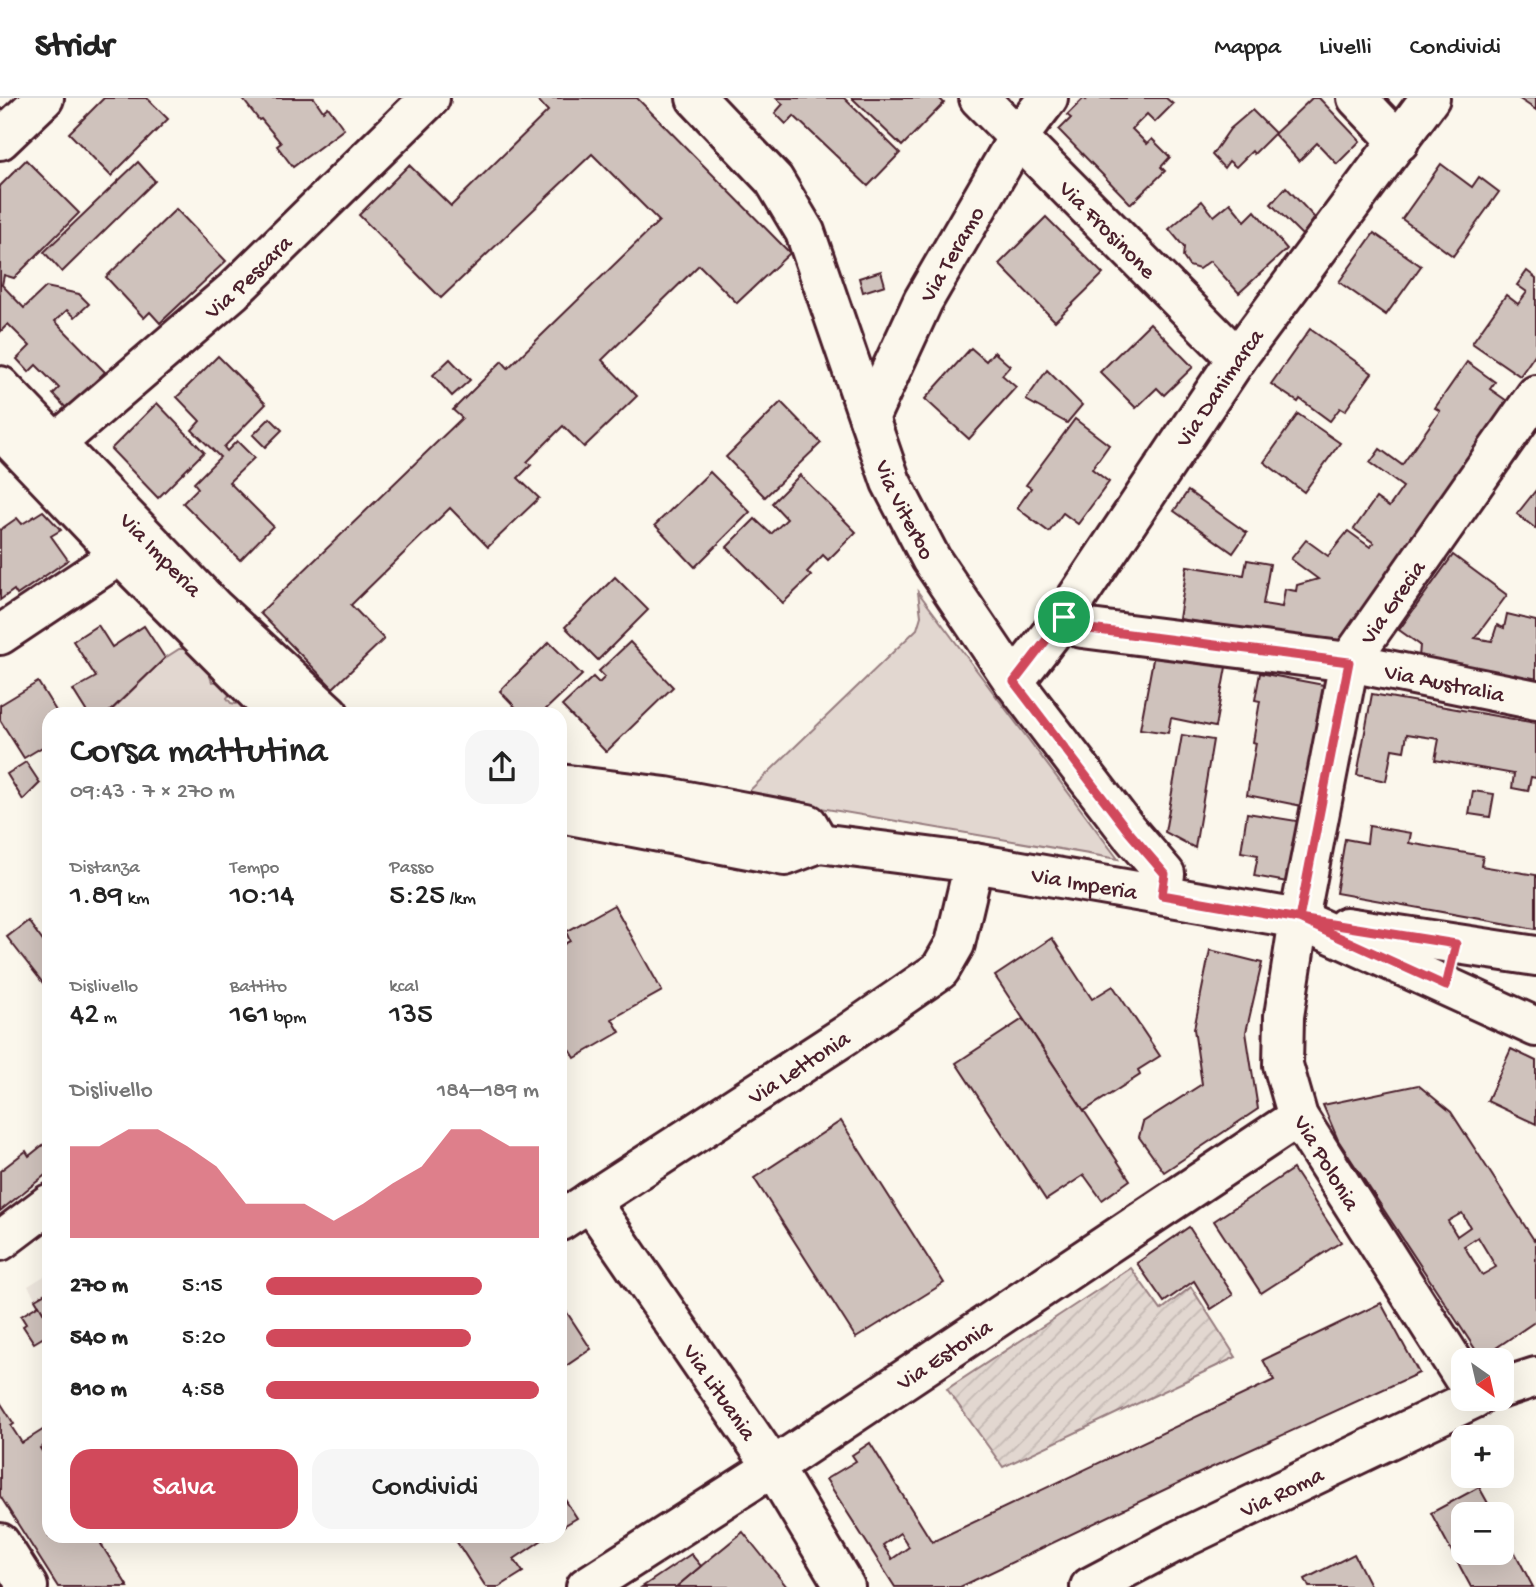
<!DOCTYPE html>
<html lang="it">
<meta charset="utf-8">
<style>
body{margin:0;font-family:"Gochi Hand",sans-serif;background:#f6f6f6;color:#222;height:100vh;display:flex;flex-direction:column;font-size:26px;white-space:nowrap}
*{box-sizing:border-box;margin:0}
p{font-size:23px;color:#767676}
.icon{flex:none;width:38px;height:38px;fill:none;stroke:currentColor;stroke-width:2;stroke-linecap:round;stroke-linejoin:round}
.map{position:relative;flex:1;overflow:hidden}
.sheet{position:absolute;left:42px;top:609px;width:525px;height:836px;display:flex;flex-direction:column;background:#fff;border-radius:21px;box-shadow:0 7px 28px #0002}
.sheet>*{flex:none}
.needle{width:46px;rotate:146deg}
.controls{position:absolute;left:1451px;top:1250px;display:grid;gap:14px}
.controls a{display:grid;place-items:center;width:63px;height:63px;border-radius:14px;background:#fff;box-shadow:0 7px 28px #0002;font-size:35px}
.pin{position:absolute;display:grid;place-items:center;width:60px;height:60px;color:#fff;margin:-30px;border:4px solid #fff;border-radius:50%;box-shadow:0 2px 7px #0007}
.round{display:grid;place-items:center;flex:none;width:74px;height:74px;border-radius:21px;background:#f6f6f6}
.overview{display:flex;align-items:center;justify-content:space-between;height:119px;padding:0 28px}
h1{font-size:38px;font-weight:600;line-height:52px}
.metrics{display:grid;grid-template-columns:repeat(3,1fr);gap:10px;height:119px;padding:7px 28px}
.metrics div{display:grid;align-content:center}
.metrics b{font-size:30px;font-weight:600}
.metrics small{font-size:19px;font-weight:400}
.metrics p{font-size:19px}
.chart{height:196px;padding:14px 28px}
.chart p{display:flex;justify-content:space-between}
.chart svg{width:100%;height:126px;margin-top:7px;fill:#d1495b;opacity:.7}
.primary-button{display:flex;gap:14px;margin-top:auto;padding:14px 28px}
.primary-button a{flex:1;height:80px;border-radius:21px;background:#d1495b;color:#fff;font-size:28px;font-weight:600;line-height:80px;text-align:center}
.primary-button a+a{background:#f6f6f6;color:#222}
ul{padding:0 28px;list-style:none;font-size:23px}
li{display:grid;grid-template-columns:112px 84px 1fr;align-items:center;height:52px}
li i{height:18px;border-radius:9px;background:#d1495b}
header{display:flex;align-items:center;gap:42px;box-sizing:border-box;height:98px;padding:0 35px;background:#fff;border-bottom:2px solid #e0e0e0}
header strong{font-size:33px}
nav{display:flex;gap:38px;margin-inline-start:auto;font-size:24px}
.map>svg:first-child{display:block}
.built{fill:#eee7de}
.grass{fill:#e2d7d0;stroke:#967b7e;stroke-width:2}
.garden{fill:url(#garden-furrows);stroke:#967b7e;stroke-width:2}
.building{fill:#cfc2bc;stroke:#4a1f2b;stroke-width:2;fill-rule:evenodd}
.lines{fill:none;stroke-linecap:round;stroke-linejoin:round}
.minor-casing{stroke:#4a1f2b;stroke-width:44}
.major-casing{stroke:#4a1f2b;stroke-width:44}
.minor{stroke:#fbf7ec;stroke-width:38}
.major{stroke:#fbf7ec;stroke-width:38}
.route-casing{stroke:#fff;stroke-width:14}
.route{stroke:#d1495b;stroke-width:9}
.labels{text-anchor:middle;stroke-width:5;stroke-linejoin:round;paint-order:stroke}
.street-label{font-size:23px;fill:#4a1f2b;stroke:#fbf7ec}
</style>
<header>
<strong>Stridr</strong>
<nav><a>Mappa</a><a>Livelli</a><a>Condividi</a></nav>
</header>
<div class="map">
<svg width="1536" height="1489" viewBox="0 0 1536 1489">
<defs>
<pattern id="garden-furrows" width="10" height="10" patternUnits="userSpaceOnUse" patternTransform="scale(1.75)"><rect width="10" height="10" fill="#e2d7d0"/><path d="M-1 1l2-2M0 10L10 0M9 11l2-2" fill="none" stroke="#c3b8b3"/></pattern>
</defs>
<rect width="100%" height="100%" fill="#fbf7ec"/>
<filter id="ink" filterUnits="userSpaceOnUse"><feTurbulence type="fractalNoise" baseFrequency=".0143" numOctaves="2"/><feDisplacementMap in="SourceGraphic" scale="14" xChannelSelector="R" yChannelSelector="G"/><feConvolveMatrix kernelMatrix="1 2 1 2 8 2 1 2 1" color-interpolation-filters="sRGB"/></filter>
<g filter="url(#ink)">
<polygon class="built" points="49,1175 49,1224 28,1188"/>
<g class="grass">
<polygon points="918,494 1118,761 745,697 917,531 921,518"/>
<polygon points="179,551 189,551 214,574 210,578 212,584 220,583 232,593 227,600 231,605 236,606 240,601 253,613 249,616 108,616 165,560"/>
</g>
<polygon class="garden" points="1131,1170 1161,1212 1191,1189 1236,1259 1003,1369 947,1291"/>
<g class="building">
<polygon points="104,0 147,0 168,21 111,78 69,35"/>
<polygon points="242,0 314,0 323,13 328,9 344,31 293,69 277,48 281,45 261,21 259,22"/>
<polygon points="536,0 637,0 790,155 737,205 699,167 602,262 637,298 584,349 563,328 527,364 531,367 518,380 539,400 488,449 450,410 351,507 384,541 333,590 260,515 462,320 453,312 502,263 508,270 659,123 592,56 441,200 359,117 409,67 451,108 548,13"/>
<polygon points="776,0 844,0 900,55 868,88 794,18 786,26 775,15 783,6"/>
<polygon points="852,0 939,0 944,5 902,48"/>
<polygon points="1084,0 1086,2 1088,0 1166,0 1173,6 1155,24 1147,16 1132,31 1147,46 1152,41 1170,59 1161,69 1165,73 1131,106 1059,32 1071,20 1067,17"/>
<polygon points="1312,0 1319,0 1360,43 1337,66 1317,45 1299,63 1274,36"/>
<polygon points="1518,0 1536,0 1536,12"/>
<polygon points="1252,12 1275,35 1254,56 1252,53 1236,69 1229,63 1224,70 1212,57 1230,31"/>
<polygon points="26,62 79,115 14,180 4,177 2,187 24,210 46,189 79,196 89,206 75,219 67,212 55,223 105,274 67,311 53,296 59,290 36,267 29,274 17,261 30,248 8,226 0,234 0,88"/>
<polygon points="138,64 155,83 62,174 44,154"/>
<polygon points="1441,66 1472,89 1479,79 1499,94 1453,158 1402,121"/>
<polygon points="1286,89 1315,120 1302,137 1271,106"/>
<polygon points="1202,103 1214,118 1230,105 1245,123 1255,113 1287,151 1239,195 1210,163 1199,171 1189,168 1183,159 1184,149 1169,131"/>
<polygon points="176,111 226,163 160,225 150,214 144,220 106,179"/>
<polygon points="1046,119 1103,176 1055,223 999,166"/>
<polygon points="1374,135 1421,168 1386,217 1339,184"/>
<polygon points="881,173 885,187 863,194 859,180"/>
<polygon points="1527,173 1536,180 1536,255 1520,278 1472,245 1506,197 1518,206 1527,194 1517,187"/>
<polygon points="1150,225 1193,269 1164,297 1157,290 1136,310 1100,274"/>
<polygon points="1310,231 1372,275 1345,313 1340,310 1330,323 1300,301 1298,304 1271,286"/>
<polygon points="971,250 986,263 994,254 1010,268 1002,277 1016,289 969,341 925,301"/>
<polygon points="218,258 266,306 224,349 227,353 237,343 254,360 229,384 273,428 240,462 183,405 198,390 194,385 220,359 192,332 200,323 177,299"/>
<polygon points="450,261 470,282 452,298 433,277"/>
<polygon points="1467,264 1495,284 1490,291 1510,305 1337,546 1179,521 1187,468 1244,477 1247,462 1270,466 1263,506 1282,509 1285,491 1296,493 1297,487 1318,481 1291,461 1306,442 1328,458 1348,433 1370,449 1374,445 1354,431 1376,400 1389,409 1403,389 1370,365 1380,351 1402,367 1440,313 1435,310"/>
<polygon points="1047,272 1082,307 1067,325 1026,302"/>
<polygon points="781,304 821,345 765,399 726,359"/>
<polygon points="157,305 204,354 158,400 111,351"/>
<polygon points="1298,316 1340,345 1304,394 1264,364"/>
<polygon points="270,320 282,332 265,349 253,337"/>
<polygon points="1075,321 1109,347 1092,371 1109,384 1078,426 1063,415 1049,434 1017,410 1031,390 1026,387"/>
<polygon points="710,374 750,414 695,469 655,427"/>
<polygon points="800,377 856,434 828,462 823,457 807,474 811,478 783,505 727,449 755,421 771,436 787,421 772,405"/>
<polygon points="1536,392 1536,431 1517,416"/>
<polygon points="1188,393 1247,435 1233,455 1174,413"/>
<polygon points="43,413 61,432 51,438 68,462 17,497 14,492 0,502 0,432 17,420 22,426"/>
<polygon points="1453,457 1507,497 1475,540 1492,543 1497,527 1504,530 1507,516 1536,523 1536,581 1419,560 1420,547 1399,532"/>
<polygon points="615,479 648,512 598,562 565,529"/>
<polygon points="98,527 112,549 144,528 165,560 107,616 88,616 73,592 96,579 73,543"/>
<polygon points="549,544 582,577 541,616 522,616 500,593"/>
<polygon points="630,544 673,589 606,654 562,608 593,579 599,585 605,579 599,573"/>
<polygon points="1154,556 1226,569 1215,629 1171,620 1168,635 1140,631"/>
<polygon points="1260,575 1329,588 1307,709 1247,697 1256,645 1253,644 1260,603 1255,602"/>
<polygon points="38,584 58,616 49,616 49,645 24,660 0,622 0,607"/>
<polygon points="1372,596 1536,625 1536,680 1531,679 1528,693 1512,690 1514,676 1435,662 1439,641 1407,636 1404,653 1392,651 1386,683 1357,677"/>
<polygon points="1182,637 1213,642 1195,750 1165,734"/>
<polygon points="26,664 40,685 23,702 7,676"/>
<polygon points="1473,693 1494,696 1490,719 1469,716"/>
<polygon points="1247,715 1303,724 1293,785 1254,778 1258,757 1241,754"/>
<polygon points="1369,728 1411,735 1409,745 1483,758 1481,768 1536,777 1536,831 1336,795 1345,741 1367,745"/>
<polygon points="614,807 662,893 612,921 620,934 575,960 567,947 560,951 560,848 570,843 566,834"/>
<polygon points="28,823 45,846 49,843 49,887 46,889 7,839"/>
<polygon points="1052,840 1092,901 1113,888 1160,958 1138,972 1140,977 1084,1013 995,878"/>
<polygon points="1210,852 1262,865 1246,934 1258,1011 1164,1074 1139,1039 1143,1024 1202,986 1194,931"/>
<polygon points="1023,921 1130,1082 1102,1102 1084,1077 1046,1102 956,965"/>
<polygon points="1511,951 1536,963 1536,1026 1487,1003"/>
<path d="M1418,987L1451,1014L1534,1142L1536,1140V1223L1481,1260L1338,1042L1323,1007ZM1462,1115L1470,1129L1457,1138L1448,1123ZM1478,1139L1496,1169L1482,1177L1464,1148Z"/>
<polygon points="841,1023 944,1185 856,1240 754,1080"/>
<polygon points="49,1042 49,1074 0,1113 0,1073 26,1053 29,1058"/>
<polygon points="1293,1071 1341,1144 1261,1195 1214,1123"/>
<polygon points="1189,1129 1233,1197 1211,1211 1194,1183 1164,1204 1137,1165"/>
<polygon points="49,1193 49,1224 35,1201"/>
<polygon points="560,1204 591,1251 560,1272"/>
<path d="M1381,1205L1419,1275L1206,1372L960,1489H895L826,1381L856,1363L852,1357L870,1345L932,1444L1274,1282L1263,1262ZM900,1435L909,1449L892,1461L883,1447Z"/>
<polygon points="39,1207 49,1224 49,1236 34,1245 23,1228 26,1226 21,1218"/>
<polygon points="0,1304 14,1326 11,1328 22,1345 49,1328 49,1344 40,1350 49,1364 49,1438 112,1438 101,1446 128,1489 58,1489 0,1398"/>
<polygon points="1479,1389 1494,1416 1463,1416 1463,1454 1502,1454 1502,1430 1533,1489 1471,1489 1431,1415"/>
<polygon points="560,1394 577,1420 560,1430"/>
<polygon points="743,1434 787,1489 676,1489 701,1468"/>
<polygon points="453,1438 548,1438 514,1461 523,1474 499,1489 486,1489"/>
<polygon points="691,1456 701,1468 676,1489 642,1489"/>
<polygon points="1354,1456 1371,1489 1309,1489 1305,1481"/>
</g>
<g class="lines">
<defs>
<g id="minor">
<path id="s1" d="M696,0L774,82L805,134L891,384L931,461L1014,584L1128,733L1165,776L1162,797"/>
<path id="s2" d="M979,0L1237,260"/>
<polyline points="1357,0 1399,44"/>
<polyline points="0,42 44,0"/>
<path id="s3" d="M0,288L214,510L329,616"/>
<path id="s4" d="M869,320L923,203L1018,39L1048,0"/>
<polyline points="0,331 120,457 278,616"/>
<path id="s5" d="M56,345L233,193L430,0"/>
<path id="s6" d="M1064,519L1082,530L1349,564L1536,602"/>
<polyline points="0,537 120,457"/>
<path id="s7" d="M1014,584L1064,519L1237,260L1430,0"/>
<polyline points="560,686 666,699 808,726 819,745"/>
<path id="s8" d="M560,715L785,758L819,745L974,765L1299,821L1536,929"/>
<polyline points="1346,829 1536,858"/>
<path id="s9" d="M590,1103L773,1369L845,1489"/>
<path id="s10" d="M560,1123L846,937L940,872L955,846L974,765"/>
<polyline points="0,1143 49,1106"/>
<path id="s11" d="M1463,1279L1298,1019L1283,967L1284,918L1299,821L1349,564L1536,297"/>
<polyline points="0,1445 28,1489"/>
<path id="s12" d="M586,1489L773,1369L1298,1019"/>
</g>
<g id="major">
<polyline points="1502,1290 1536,1279"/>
<path id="s13" d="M1090,1489L1179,1442L1475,1300"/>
</g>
</defs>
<use href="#minor" class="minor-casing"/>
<use href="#major" class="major-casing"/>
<use href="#minor" class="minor"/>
<use href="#major" class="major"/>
</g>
</g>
<g class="lines" filter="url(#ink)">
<defs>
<polyline id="route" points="1064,519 1014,584 1128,733 1165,776 1162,797 1299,821 1446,888 1456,846 1299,821 1349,564 1082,530 1064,519"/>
</defs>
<use href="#route" class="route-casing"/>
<use href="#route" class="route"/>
</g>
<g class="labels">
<g class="street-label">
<text dy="8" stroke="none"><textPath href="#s2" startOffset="184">Via Frosinone</textPath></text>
<text dy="8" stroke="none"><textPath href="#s4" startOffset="184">Via Teramo</textPath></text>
<text dy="8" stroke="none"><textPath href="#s5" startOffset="254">Via Pescara</textPath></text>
<text dy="8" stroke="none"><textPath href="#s7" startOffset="359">Via Danimarca</textPath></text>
<text dy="8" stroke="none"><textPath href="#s1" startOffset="469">Via Viterbo</textPath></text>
<text dy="8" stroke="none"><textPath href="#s3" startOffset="233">Via Imperia</textPath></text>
<text dy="8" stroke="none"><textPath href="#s11" startOffset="845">Via Grecia</textPath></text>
<text dy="8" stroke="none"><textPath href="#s6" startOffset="388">Via Australia</textPath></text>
<text dy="8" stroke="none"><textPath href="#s8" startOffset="534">Via Imperia</textPath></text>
<text dy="8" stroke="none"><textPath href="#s10" startOffset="284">Via Lettonia</textPath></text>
<text transform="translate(1328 1064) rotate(59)" y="8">Via Polonia</text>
<text dy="8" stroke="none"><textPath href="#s12" startOffset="427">Via Estonia</textPath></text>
<text dy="8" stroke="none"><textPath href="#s9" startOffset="231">Via Lituania</textPath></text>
<text dy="8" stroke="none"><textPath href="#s13" startOffset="214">Via Roma</textPath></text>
</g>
</g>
</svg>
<div class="controls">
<a><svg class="needle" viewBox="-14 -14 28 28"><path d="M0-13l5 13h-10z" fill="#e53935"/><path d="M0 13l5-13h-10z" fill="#767676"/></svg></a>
<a>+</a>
<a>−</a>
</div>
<div class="pin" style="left:1064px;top:519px;background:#1e9e55"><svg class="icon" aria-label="arrive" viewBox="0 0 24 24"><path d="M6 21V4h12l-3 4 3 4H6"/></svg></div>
<section class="sheet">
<div class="overview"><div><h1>Corsa mattutina</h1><p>09:43 · 7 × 270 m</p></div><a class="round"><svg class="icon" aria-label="share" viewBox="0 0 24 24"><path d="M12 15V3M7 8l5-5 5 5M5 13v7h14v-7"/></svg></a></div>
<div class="metrics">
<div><p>Distanza</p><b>1.89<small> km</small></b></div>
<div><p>Tempo</p><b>10:14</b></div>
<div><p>Passo</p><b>5:25<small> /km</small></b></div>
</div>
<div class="metrics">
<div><p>Dislivello</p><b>42<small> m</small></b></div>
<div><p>Battito</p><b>161<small> bpm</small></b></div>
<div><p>kcal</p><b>135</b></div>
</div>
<div class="chart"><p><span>Dislivello</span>184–189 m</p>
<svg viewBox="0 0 160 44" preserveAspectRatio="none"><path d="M0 44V12L10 12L20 6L30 6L40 12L50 19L60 32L70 32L80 32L90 38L100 32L110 25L120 19L130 6L140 6L150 12L160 12V44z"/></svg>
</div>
<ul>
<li><b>270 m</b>5:15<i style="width:79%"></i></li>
<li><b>540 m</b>5:20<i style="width:75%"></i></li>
<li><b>810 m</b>4:58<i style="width:100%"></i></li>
</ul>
<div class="primary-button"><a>Salva</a><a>Condividi</a></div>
</section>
</div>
